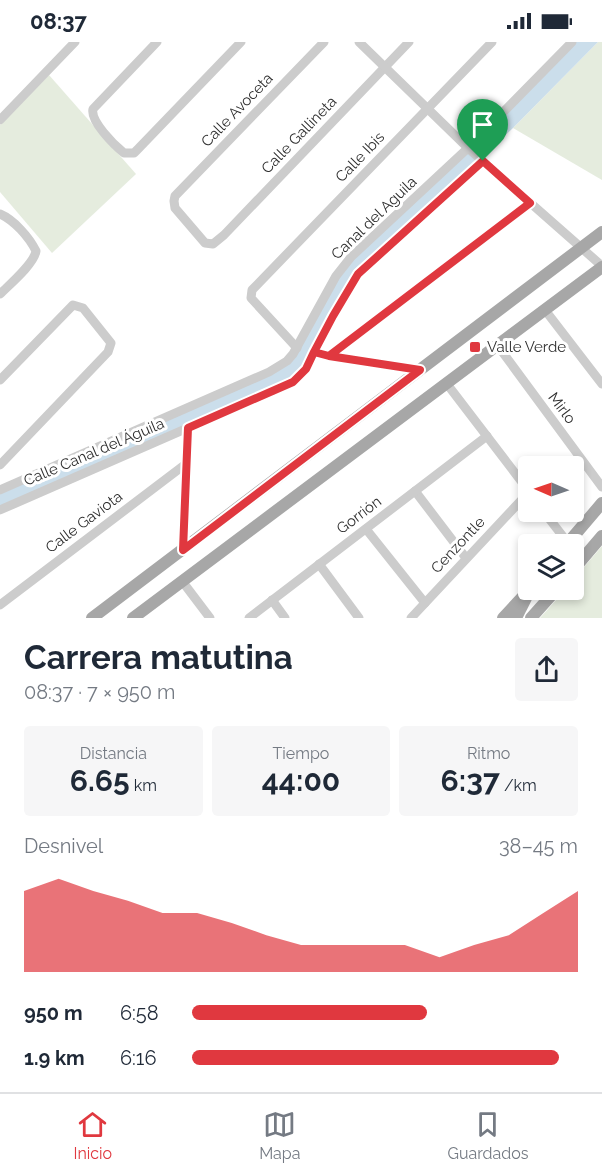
<!DOCTYPE html>
<html lang="es">
<meta charset="utf-8">
<style>
body{margin:0;font-family:Raleway,sans-serif;background:#f6f6f7;color:#1f2937;height:100vh;display:flex;flex-direction:column;font-size:22px;white-space:nowrap}
*{box-sizing:border-box;margin:0}
p{font-size:20px;color:#747a83}
.icon{flex:none;width:33px;height:33px;fill:none;stroke:currentColor;stroke-width:2;stroke-linecap:round;stroke-linejoin:round}
.map{position:relative;height:576px;overflow:hidden}
.details{display:flex;flex-direction:column;background:#fff;flex:1}
.details>*{flex:none}
.needle{width:39px;rotate:272deg}
.fabs{position:absolute;left:518px;top:414px;display:grid;gap:12px}
.fabs a{display:grid;place-items:center;width:66px;height:66px;border-radius:6px;background:#fff;box-shadow:0 3px 9px #0003;font-size:30px}
.pin{position:absolute;display:grid;place-items:center;width:51px;height:51px;color:#fff;margin:-62px -26px;border-radius:50% 50% 50% 0;rotate:-45deg;box-shadow:0 0 6px #0007}
.pin .icon{rotate:45deg}
.round{display:grid;place-items:center;flex:none;width:63px;height:63px;border-radius:6px;background:#f6f6f7}
.summary{display:flex;align-items:center;justify-content:space-between;height:102px;padding:0 24px}
h1{font-size:33px;font-weight:700;line-height:45px}
.metrics{display:grid;grid-template-columns:repeat(3,1fr);gap:9px;height:102px;padding:6px 24px}
.metrics div{display:grid;align-content:center;border-radius:6px;background:#f6f6f7;text-align:center}
.metrics b{font-size:30px;font-weight:700}
.metrics small{font-size:16px;font-weight:400}
.metrics p{font-size:16px}
.chart{height:168px;padding:12px 24px}
.chart p{display:flex;justify-content:space-between}
.chart svg{width:100%;height:108px;margin-top:6px;fill:#e0383f;opacity:.7}
ul{padding:0 24px;list-style:none;font-size:20px}
li{display:grid;grid-template-columns:96px 72px 1fr;align-items:center;height:45px}
li i{height:15px;border-radius:8px;background:#e0383f}
.status{display:flex;justify-content:space-between;align-items:center;height:42px;padding:0 30px;background:#fff;direction:ltr}
.status svg{height:16px;fill:currentColor}
.dock{display:flex;justify-content:space-around;align-items:center;height:84px;border-top:2px solid #e0e1e3;background:#fff;font-size:16px;color:#747a83}
.dock a{display:grid;justify-items:center;gap:3px}
.dock .on{color:#e0383f}
.map>svg:first-child{display:block}
.green{fill:#e5ecde}
.water{fill:#cbdeeb}
.lines{fill:none;stroke-linecap:round;stroke-linejoin:round}
.minor{stroke:#ccc;stroke-width:9}
.major{stroke:#a7a7a7;stroke-width:12}
.route-casing{stroke:#fff;stroke-width:12}
.route{stroke:#e0383f;stroke-width:8}
.poi-dot{fill:#e0383f;stroke:#fff;stroke-width:2}
.labels{text-anchor:middle;stroke-width:6;stroke-linejoin:round;paint-order:stroke}
.street-label{font-size:15px;fill:#2f2f2f;stroke:#fff}
.poi-label{font-size:15px;fill:#2f2f2f;stroke:#fff;text-anchor:start}
</style>
<div class="status"><b>08:37</b><svg viewBox="0 0 49 12"><path d="M0 12V9h3v3zM5 12V6h3v6zM10 12V3h3v9zM15 12V0h3v12zM26 1h20v11H26zM47 4h2v5h-2z"/></svg></div>
<div class="map">
<svg width="602" height="576" viewBox="0 0 602 576">
<rect width="100%" height="100%" fill="#fff"/>
<g class="green">
<polygon points="598,0 602,0 602,138 513,86"/>
<polygon points="49,33 136,132 52,211 0,150 0,83"/>
<polygon points="602,504 602,576 540,576 565,548 573,548 573,538"/>
</g>
<polygon class="water" points="572,0 598,0 513,86 364,226 299,335 0,464 0,451 287,319 335,234"/>
<g class="lines">
<g class="minor">
<path d="M157,0L93,67C90,79 114,103 124,111H134L138,107L241,0"/>
<polyline points="324,0 175,154 174,159 175,166 205,201 213,202 224,193 409,0"/>
<polyline points="359,0 468,106 602,224"/>
<polyline points="0,78 75,0"/>
<path d="M0,172C14,178 29,195 36,209C34,222 10,242 0,252"/>
<polyline points="545,268 602,342"/>
<polyline points="498,304 602,445"/>
<polyline points="297,306 251,256 252,248 492,0"/>
<polyline points="325,313 420,328"/>
<polyline points="329,313 530,161"/>
<polyline points="0,338 73,263 83,266 111,301 108,310 0,423"/>
<polyline points="447,342 528,448"/>
<polyline points="0,448 269,330 287,319 293,312 336,234 351,215 468,106 572,0"/>
<polyline points="415,449 466,516"/>
<polyline points="0,468 293,340 305,327 333,274 358,232 483,119"/>
<polyline points="544,470 568,501"/>
<polyline points="366,487 425,561"/>
<polyline points="183,508 188,386"/>
<polyline points="319,522 359,576"/>
<polyline points="182,539 210,576"/>
<polyline points="272,558 285,576"/>
<polyline points="0,563 187,421"/>
<polyline points="249,576 487,394"/>
<polyline points="411,576 528,451"/>
</g>
<g class="major">
<polyline points="567,502 602,461"/>
<polyline points="573,528 602,494"/>
<polyline points="92,576 602,190"/>
<polyline points="133,576 602,225"/>
<polyline points="503,576 529,548"/>
<polyline points="516,576 526,556"/>
<polyline points="531,576 556,548"/>
</g>
</g>
<g class="lines">
<defs>
<polyline id="route" points="483,119 358,232 333,274 314,310 329,314 420,328 183,508 188,386 293,340 306,327 314,310 329,314 530,161 483,119"/>
</defs>
<use href="#route" class="route-casing"/>
<use href="#route" class="route"/>
</g>
<rect class="poi-dot" x="469" y="299" width="12" height="12" rx="3"/>
<g class="labels">
<g class="street-label">
<text transform="translate(237 68) rotate(-46)" y="5">Calle Avoceta</text>
<text transform="translate(299 93) rotate(-46)" y="5">Calle Gallineta</text>
<text transform="translate(360 115) rotate(-46)" y="5">Calle Ibis</text>
<text transform="translate(374 176) rotate(-44)" y="5">Canal del Aguila</text>
<text transform="translate(562 366) rotate(53)" y="5">Mirlo</text>
<text transform="translate(94 410) rotate(-23)" y="5">Calle Canal del Águila</text>
<text transform="translate(359 473) rotate(-37)" y="5">Gorrión</text>
<text transform="translate(84 480) rotate(-37)" y="5">Calle Gaviota</text>
<text transform="translate(458 503) rotate(-47)" y="5">Cenzontle</text>
</g>
<g class="poi-label">
<text x="487" y="310">Valle Verde</text>
</g>
</g>
</svg>
<div class="fabs">
<a><svg class="needle" viewBox="-14 -14 28 28"><path d="M0-13l5 13h-10z" fill="#e53935"/><path d="M0 13l5-13h-10z" fill="#747a83"/></svg></a>
<a><svg class="icon" aria-label="layers" viewBox="0 0 24 24"><path d="M12 4l9 5-9 5-9-5zM3 14l9 5 9-5"/></svg></a>
</div>
<div class="pin" style="left:483px;top:119px;background:#1e9e55"><svg class="icon" aria-label="arrive" viewBox="0 0 24 24"><path d="M6 21V4h12l-3 4 3 4H6"/></svg></div>
</div>
<section class="details">
<div class="summary"><div><h1>Carrera matutina</h1><p>08:37 · 7 × 950 m</p></div><a class="round"><svg class="icon" aria-label="share" viewBox="0 0 24 24"><path d="M12 15V3M7 8l5-5 5 5M5 13v7h14v-7"/></svg></a></div>
<div class="metrics">
<div><p>Distancia</p><b>6.65<small> km</small></b></div>
<div><p>Tiempo</p><b>44:00</b></div>
<div><p>Ritmo</p><b>6:37<small> /km</small></b></div>
</div>
<div class="chart"><p><span>Desnivel</span>38–45 m</p>
<svg viewBox="0 0 160 44" preserveAspectRatio="none"><path d="M0 44V11L10 6L20 11L30 15L40 20L50 20L60 24L70 29L80 33L90 33L100 33L110 33L120 38L130 33L140 29L150 20L160 11V44z"/></svg>
</div>
<ul>
<li><b>950 m</b>6:58<i style="width:61%"></i></li>
<li><b>1.9 km</b>6:16<i style="width:95%"></i></li>
</ul>
</section>
<nav class="dock">
<a class="on"><svg class="icon" aria-label="home" viewBox="0 0 24 24"><path d="M3 11l9-7 9 7M6 9v11h12V9"/></svg>Inicio</a>
<a><svg class="icon" aria-label="map" viewBox="0 0 24 24"><path d="M3 6l6-2 6 2 6-2v14l-6 2-6-2-6 2zM9 4v14M15 6v14"/></svg>Mapa</a>
<a><svg class="icon" aria-label="saved" viewBox="0 0 24 24"><path d="M7 4h10v16l-5-4-5 4z"/></svg>Guardados</a>
</nav>
